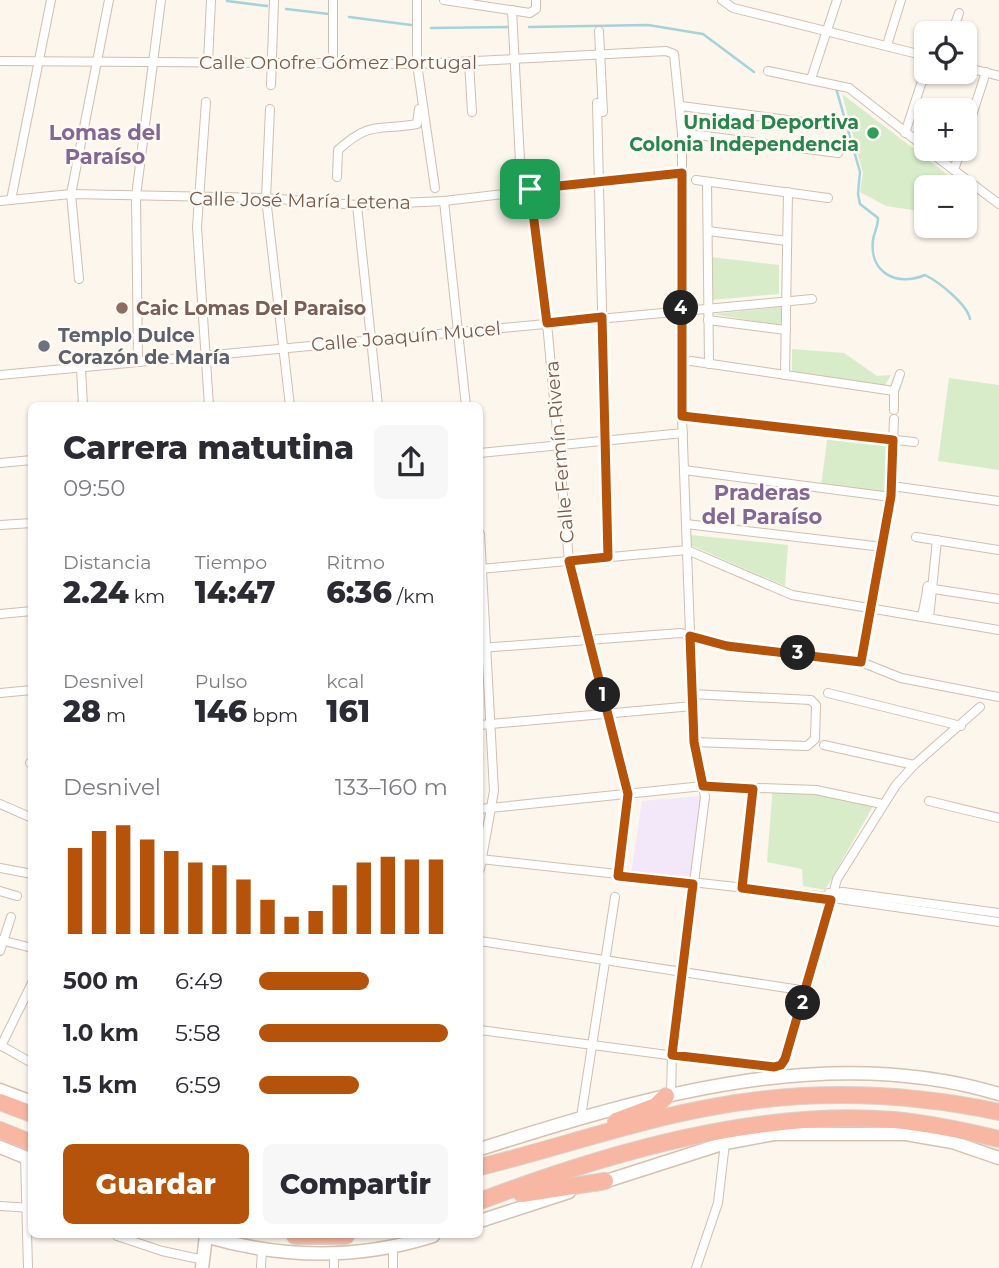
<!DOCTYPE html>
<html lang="es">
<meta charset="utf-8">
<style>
body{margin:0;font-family:Montserrat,sans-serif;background:#f7f7f7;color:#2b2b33;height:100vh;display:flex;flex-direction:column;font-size:26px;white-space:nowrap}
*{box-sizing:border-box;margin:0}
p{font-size:23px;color:#7c7c81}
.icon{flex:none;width:38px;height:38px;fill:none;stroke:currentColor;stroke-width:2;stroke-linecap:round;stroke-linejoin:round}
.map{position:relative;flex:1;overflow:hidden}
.details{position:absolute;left:28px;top:402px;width:455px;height:836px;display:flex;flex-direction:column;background:#fff;border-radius:10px;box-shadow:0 2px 5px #0004}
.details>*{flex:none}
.buttons{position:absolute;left:914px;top:21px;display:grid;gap:14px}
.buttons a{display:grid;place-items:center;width:63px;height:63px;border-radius:10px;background:#fff;box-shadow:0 2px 5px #0004;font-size:35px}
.pin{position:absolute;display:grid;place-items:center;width:60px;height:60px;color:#fff;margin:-30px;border-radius:14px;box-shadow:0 4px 10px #0006}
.km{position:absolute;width:35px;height:35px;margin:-18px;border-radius:50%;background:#222;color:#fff;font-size:19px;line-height:35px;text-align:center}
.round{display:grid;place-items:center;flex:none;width:74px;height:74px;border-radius:10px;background:#f7f7f7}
.summary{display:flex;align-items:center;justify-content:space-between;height:119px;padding:0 35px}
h1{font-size:32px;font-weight:800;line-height:52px}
.figures{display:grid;grid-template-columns:repeat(3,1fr);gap:10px;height:119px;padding:7px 35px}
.figures div{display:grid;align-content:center}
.figures b{font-size:30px;font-weight:800}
.figures small{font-size:19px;font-weight:400}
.figures p{font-size:19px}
.chart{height:196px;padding:14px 35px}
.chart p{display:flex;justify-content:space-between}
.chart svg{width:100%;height:126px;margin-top:7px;stroke:#b45309;stroke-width:6}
.cta{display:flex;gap:14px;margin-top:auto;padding:14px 35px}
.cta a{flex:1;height:80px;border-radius:10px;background:#b45309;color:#fff;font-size:28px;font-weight:800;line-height:80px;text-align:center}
.cta a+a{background:#f7f7f7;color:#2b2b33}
ul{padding:0 35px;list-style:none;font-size:23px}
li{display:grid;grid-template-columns:112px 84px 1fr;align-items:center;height:52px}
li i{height:18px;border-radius:9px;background:#b45309}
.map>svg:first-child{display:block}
.education{fill:#f3e8fa}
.green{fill:#d8ecc9}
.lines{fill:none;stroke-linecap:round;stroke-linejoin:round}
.stream{stroke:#a5d3da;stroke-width:2.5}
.street-casing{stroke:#d1beb0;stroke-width:10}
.secondary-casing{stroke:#d6c0b0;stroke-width:15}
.highway-casing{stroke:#dad1cd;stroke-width:18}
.street{stroke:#fff;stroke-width:8}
.secondary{stroke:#fff;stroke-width:12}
.highway{stroke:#f7b7a3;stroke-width:16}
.route-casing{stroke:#fff;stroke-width:14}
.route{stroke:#b45309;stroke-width:9}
.leisure-dot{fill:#2e9e5b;stroke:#fffaf3;stroke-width:2.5}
.education-dot{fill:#8d6e63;stroke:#fffaf3;stroke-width:2.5}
.worship-dot{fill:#6b7280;stroke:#fffaf3;stroke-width:2.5}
.labels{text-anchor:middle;stroke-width:5;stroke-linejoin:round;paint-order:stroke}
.street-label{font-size:19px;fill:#7a5c4d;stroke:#fffaf3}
.leisure-label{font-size:19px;font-weight:bold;fill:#27864d;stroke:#fffaf3;text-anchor:end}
.education-label{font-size:19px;font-weight:bold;fill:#785e54;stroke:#fffaf3;text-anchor:start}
.worship-label{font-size:19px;font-weight:bold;fill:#5b616d;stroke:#fffaf3;text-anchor:start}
.neighbourhood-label{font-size:21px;font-weight:bold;fill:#846695;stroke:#fffaf3}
</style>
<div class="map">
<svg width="999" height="1268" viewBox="0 0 999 1268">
<rect width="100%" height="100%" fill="#fdf6ec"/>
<polygon class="education" points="701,796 690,881 631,874 642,801"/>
<g class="green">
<polygon points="842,94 964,187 926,187 926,212 886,206 860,192 863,173"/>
<polygon points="711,257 779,265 779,294 711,300"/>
<polygon points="781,307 781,326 713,314"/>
<polygon points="792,349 844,353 877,376 891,375 884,387 792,373"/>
<polygon points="949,378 999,385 999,470 938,461"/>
<polygon points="828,433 892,441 891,495 821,486"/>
<polygon points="691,535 788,545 785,586 690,545"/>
<polygon points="773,785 876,801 825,890 803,886 802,869 767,862"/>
</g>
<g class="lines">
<g class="stream">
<polyline points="227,1 267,6"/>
<polyline points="286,9 329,14"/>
<polyline points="349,17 411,25"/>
<polyline points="529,27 648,25 703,34 754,72"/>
<polyline points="431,28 510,27"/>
<path d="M836,88L860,172L858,194L860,204L878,218C878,227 874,232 873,240C869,273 897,287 925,275C939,282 967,304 970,319"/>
</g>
<defs>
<g id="street">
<polyline points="417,0 417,64 435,188"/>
<polyline points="444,0 530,13 536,9 536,0"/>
<polyline points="722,0 733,8 926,56"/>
<polyline points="512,10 520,161"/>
<polyline points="599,31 603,112"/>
<polyline points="952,33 959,13"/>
<polyline points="887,45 901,0"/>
<polyline points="0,61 417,64 666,51 674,54 682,133 682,416 694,742 705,797 672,1055 671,1094"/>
<polyline points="208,62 211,0"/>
<polyline points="333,62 333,0"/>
<polyline points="469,62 472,112"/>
<polyline points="964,67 999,76"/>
<polyline points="768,71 849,88 926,148"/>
<polyline points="811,79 837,0"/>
<polyline points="271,85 274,0"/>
<polyline points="206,102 197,227 209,406"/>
<polyline points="597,103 608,557"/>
<polyline points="681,106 818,124"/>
<polyline points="270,109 266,198 290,406"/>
<polyline points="682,133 838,153"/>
<polyline points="905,133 926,69"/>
<polyline points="964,140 986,72"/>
<polyline points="926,149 999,204"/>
<polyline points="954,170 961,149"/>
<path d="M337,177L338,150C371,120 378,131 417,124L419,109"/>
<polyline points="696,180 828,198"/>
<polyline points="707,182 709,364"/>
<polyline points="530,189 547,323 569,561 628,794 618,876"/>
<polyline points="11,200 51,0"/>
<polyline points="0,201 71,194 266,198 357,205 444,201 682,173"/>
<polyline points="444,201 466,406"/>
<polyline points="357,205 378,406"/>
<polyline points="708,231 787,241"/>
<polyline points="79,279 71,194 109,0"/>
<polyline points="708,320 786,330"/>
<polyline points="691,361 894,391"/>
<polyline points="138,362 136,196 161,0"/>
<polyline points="81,368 83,406"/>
<polyline points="0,375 812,299"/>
<polyline points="785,375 788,192"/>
<polyline points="894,410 894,391 900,374"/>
<polyline points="682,416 914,442"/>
<polyline points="480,453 683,433"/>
<polyline points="0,463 32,460"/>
<polyline points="684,470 891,497"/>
<polyline points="892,486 999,501"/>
<polyline points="686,524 883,547"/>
<polyline points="0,525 32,523"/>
<polyline points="480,534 494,791 480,869"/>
<polyline points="916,537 999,550"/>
<polyline points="480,569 687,550 792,595 999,630"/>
<polyline points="927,588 999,599"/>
<polyline points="0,614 32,611"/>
<polyline points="922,617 928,586"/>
<polyline points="929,618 937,540"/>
<polyline points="480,648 681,633 727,646 861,662 901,678 999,697"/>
<polyline points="861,662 891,497 894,419"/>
<polyline points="0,693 32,690"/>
<polyline points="828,693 961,726"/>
<polyline points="692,694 811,700 816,705 815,739 807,746 694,742"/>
<polyline points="480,725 693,706"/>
<polyline points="824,745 914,765"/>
<polyline points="30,763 32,763"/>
<polyline points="929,801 999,818"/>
<polyline points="0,804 32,818"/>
<polyline points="480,809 703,786 816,790 882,804"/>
<polyline points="480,859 819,896 999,922"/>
<polyline points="0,868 32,874"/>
<polyline points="742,888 753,789"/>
<polyline points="0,891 17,896"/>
<polyline points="829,893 843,892 999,913"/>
<polyline points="1,940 32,948"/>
<polyline points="480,941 807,991"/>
<polyline points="0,951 11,917"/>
<polyline points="480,1030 758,1067 781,1065 807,991 837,879 896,785 914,765 980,707"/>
<polyline points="0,1045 32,1063"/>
<polyline points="1,1046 32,983"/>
<polyline points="581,1117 615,897"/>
<polyline points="25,1157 28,1268"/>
<polyline points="0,1206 32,1208"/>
<polyline points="117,1236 162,1251 204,1260"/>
<polyline points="261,1268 262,1249"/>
<polyline points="334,1268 334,1255"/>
<polyline points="393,1268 393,1248"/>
<polyline points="696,1268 718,1203 725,1143"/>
</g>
<g id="secondary">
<polyline points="0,1090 32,1102"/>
<polyline points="0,1147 32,1160"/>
<path d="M480,1149C643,1097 828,1042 999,1094"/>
<polyline points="597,1184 725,1143 774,1134 906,1134 952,1142 999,1158"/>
<polyline points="480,1221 569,1192"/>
<path d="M205,1236C282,1259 357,1260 433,1236"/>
<polyline points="202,1268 206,1236"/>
</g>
<g id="highway">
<polyline points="0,1102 32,1114"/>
<polyline points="616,1121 656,1106 666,1096"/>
<polyline points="0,1130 32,1143"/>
<path d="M480,1167C557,1148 634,1121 712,1107C808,1089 904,1092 999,1112"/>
<polyline points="522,1194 605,1181"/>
<path d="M480,1201C607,1153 757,1109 894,1120C929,1123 965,1131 999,1139"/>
<polyline points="295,1236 346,1236"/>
</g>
</defs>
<use href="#street" class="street-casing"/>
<use href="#secondary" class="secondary-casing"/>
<use href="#highway" class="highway-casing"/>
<use href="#street" class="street"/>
<use href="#secondary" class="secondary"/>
<use href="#highway" class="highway"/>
</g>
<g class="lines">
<defs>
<polygon id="route" points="682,173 682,416 893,440 891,496 861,662 727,646 690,636 694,742 703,786 753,789 742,888 831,900 785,1059 781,1065 774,1067 672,1055 693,884 618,876 628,794 569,561 608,557 602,317 547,323 530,189"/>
</defs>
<use href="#route" class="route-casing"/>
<use href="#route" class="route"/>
</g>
<circle class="leisure-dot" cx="873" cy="133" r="7"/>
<circle class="education-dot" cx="122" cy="308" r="7"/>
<circle class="worship-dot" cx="44" cy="346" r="7"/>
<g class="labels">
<g class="street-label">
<text x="338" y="69">Calle Onofre Gómez Portugal</text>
<text transform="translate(300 200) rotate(1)" y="7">Calle José María Letena</text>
<text transform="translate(406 336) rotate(-5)" y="7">Calle Joaquín Mucel</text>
<text transform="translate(559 452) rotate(-95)" y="7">Calle Fermín Rivera</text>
</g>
<g class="leisure-label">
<text x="859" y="129">Unidad Deportiva<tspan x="859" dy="22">Colonia Independencia</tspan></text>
</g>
<g class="education-label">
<text x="136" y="315">Caic Lomas Del Paraiso</text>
</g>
<g class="worship-label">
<text x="58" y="342">Templo Dulce<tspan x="58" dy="22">Corazón de María</tspan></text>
</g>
<g class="neighbourhood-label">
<text x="105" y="140">Lomas del<tspan x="105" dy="24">Paraíso</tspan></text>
<text x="762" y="500">Praderas<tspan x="762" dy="24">del Paraíso</tspan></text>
</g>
</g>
</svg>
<div class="buttons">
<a><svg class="icon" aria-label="locate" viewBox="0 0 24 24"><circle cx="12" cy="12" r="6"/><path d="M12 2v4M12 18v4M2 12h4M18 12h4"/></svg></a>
<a>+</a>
<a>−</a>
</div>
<div class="pin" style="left:530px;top:189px;background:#1e9e55"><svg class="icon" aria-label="arrive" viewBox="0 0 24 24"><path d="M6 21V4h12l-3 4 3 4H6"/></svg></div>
<b class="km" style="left:603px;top:695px">1</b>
<b class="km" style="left:803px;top:1003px">2</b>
<b class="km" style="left:798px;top:653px">3</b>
<b class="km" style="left:681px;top:308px">4</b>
<section class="details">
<div class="summary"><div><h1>Carrera matutina</h1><p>09:50</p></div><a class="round"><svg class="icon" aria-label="share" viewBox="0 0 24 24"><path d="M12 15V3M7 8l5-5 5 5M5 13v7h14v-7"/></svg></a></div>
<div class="figures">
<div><p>Distancia</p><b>2.24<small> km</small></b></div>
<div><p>Tiempo</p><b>14:47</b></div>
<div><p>Ritmo</p><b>6:36<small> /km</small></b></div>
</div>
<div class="figures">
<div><p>Desnivel</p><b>28<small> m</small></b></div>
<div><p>Pulso</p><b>146<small> bpm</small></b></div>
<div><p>kcal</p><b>161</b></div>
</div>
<div class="chart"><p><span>Desnivel</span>133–160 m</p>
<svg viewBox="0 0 160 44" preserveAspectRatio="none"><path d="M5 44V14M15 44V8M25 44V6M35 44V11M45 44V15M55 44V19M65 44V20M75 44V25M85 44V32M95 44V38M105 44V36M115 44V27M125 44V19M135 44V17M145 44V18M155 44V18"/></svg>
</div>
<ul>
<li><b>500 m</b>6:49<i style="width:58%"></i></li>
<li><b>1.0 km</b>5:58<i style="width:100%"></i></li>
<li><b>1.5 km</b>6:59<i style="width:53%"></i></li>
</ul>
<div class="cta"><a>Guardar</a><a>Compartir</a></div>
</section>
</div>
